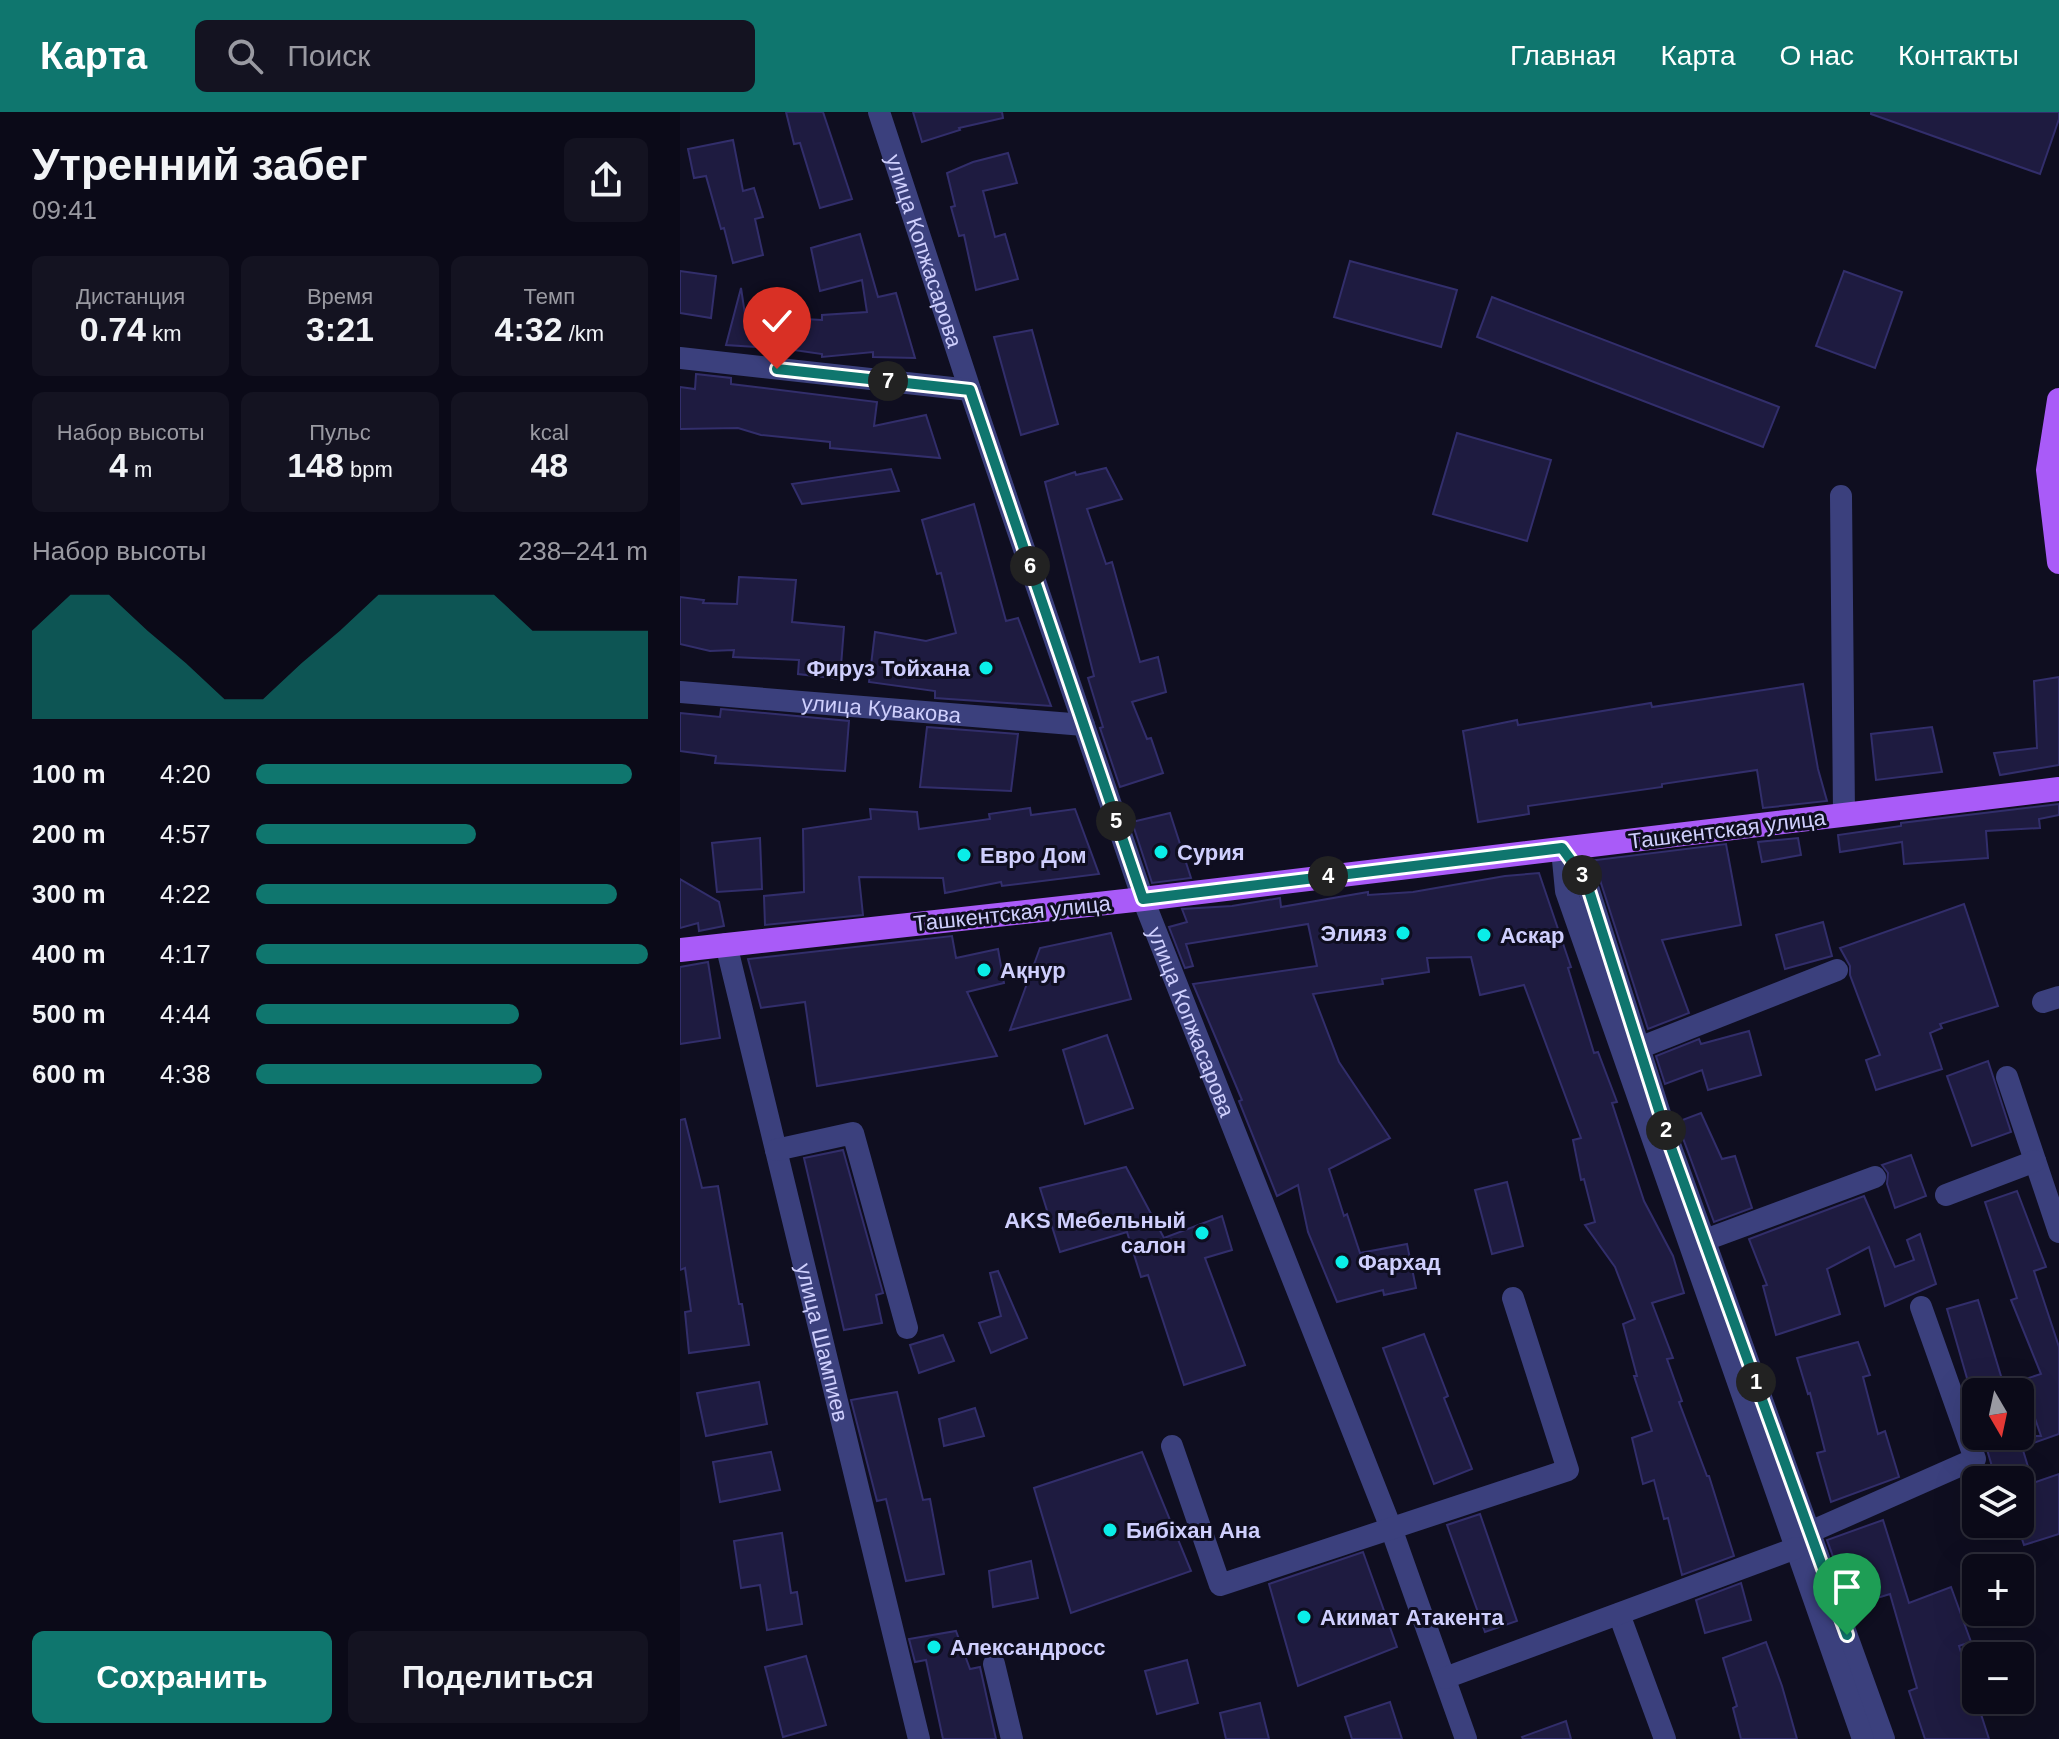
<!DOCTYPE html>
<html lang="ru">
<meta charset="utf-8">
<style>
body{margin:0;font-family:Arial,sans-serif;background:#141321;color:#f1f3f6;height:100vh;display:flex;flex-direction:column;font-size:30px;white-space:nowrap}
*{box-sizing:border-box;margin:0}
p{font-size:26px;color:#9a9aa2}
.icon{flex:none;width:44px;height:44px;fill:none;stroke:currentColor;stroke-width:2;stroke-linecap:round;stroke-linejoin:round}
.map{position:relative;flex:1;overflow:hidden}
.drawer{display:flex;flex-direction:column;background:#0b0a18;width:680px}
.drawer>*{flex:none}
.needle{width:52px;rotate:171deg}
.controls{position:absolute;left:1282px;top:1266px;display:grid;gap:16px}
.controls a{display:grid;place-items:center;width:72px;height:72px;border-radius:12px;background:#0b0a18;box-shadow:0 8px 32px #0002,0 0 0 2px #2b2b37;font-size:40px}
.pin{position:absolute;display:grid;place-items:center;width:68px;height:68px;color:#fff;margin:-82px -34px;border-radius:50% 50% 50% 0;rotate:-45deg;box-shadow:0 0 8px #0007}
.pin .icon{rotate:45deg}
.km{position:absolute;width:40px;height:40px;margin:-20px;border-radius:50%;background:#222;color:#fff;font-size:22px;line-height:40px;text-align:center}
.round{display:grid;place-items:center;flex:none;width:84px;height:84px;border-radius:12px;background:#141321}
.head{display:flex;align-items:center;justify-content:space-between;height:136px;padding:0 32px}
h1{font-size:44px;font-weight:700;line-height:60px}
.metrics{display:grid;grid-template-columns:repeat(3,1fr);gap:12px;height:136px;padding:8px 32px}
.metrics div{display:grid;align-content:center;border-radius:12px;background:#141321;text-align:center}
.metrics b{font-size:34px;font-weight:700}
.metrics small{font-size:22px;font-weight:400}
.metrics p{font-size:22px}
.chart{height:224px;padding:16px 32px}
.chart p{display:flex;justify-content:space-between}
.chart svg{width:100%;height:144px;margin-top:8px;fill:#0f766e;opacity:.7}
.primary-button{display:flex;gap:16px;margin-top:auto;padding:16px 32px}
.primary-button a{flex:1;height:92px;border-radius:12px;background:#0f766e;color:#fff;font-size:32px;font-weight:700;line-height:92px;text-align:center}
.primary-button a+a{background:#141321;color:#f1f3f6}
ul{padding:0 32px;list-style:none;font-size:26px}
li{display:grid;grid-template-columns:128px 96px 1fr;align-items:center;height:60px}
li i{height:20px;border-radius:10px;background:#0f766e}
header{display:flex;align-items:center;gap:48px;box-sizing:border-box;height:112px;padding:0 40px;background:#0f766e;color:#fff}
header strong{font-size:38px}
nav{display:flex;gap:44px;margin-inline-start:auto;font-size:28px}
.search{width:560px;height:72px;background:#141321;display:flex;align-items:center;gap:20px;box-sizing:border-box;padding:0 28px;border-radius:12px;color:#9a9aa2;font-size:30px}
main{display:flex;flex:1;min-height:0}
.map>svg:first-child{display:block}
.building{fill:#1e1b40;stroke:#322e6b;stroke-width:2}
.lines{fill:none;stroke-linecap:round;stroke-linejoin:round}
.minor{stroke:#3b407d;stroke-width:22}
.major{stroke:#a95bf8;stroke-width:24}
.route-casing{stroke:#fff;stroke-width:16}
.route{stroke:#0f766e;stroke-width:10}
.poi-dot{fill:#0aeee8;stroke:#0f0e20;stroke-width:3}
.labels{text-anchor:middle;stroke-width:6;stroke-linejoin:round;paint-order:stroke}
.street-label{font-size:22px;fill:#cfcffd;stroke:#0f0e20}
.poi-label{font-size:22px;font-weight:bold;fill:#cfcffd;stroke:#0f0e20;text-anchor:start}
</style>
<header>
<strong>Карта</strong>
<div class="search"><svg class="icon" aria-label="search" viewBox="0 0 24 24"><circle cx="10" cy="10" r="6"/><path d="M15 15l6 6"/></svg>Поиск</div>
<nav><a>Главная</a><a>Карта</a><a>О нас</a><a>Контакты</a></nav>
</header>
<main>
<section class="drawer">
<div class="head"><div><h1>Утренний забег</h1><p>09:41</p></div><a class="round"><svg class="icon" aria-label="share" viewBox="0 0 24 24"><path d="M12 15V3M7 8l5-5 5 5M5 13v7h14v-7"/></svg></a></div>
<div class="metrics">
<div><p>Дистанция</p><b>0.74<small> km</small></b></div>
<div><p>Время</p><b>3:21</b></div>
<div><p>Темп</p><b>4:32<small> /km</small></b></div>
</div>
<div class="metrics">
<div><p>Набор высоты</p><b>4<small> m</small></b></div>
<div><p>Пульс</p><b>148<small> bpm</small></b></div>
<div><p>kcal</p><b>48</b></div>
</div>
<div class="chart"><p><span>Набор высоты</span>238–241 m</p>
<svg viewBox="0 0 160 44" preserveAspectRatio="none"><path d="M0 44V17L10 6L20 6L30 17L40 27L50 38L60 38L70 27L80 17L90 6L100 6L110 6L120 6L130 17L140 17L150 17L160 17V44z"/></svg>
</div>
<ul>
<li><b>100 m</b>4:20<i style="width:96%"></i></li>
<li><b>200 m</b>4:57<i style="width:56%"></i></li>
<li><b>300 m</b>4:22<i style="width:92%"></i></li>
<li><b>400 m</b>4:17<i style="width:100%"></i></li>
<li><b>500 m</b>4:44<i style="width:67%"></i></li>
<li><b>600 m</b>4:38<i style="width:73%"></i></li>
</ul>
<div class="primary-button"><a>Сохранить</a><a>Поделиться</a></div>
</section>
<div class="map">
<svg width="1379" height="1627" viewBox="0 0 1379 1627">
<rect width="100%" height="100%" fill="#0f0e20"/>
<g class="building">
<polygon points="106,0 143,0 172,87 140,96 120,31 114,32"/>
<polygon points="233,0 322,0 323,6 279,16 280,18 242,30"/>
<polygon points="1191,0 1379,0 1379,7 1360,62 1191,2"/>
<polygon points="53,28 63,79 74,76 83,105 75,107 83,143 53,151 44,116 41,117 26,64 14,66 8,37"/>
<polygon points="328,41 337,71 303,79 315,125 325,122 338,167 296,178 284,123 279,124 271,95 275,94 267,61 293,50"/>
<polygon points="180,122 198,185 216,181 235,246 193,245 193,240 142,245 142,242 107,237 46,233 61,176 66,209 106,206 142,208 142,203 187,200 182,168 140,179 131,136"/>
<polygon points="670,149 777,178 761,235 654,205"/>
<polygon points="0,159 36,164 31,206 0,201"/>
<polygon points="1164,159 1222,180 1195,256 1136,234"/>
<polygon points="812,185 1099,295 1083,335 797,225"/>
<polygon points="352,218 378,312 341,323 314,225"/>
<polygon points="16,262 51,266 51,272 197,290 194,314 246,303 260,346 150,336 150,330 81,323 58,316 0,317 0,275 15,277"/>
<polygon points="777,321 871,348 847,429 753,402"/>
<polygon points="426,356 442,387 407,397 426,452 432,450 460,550 478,545 486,580 452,590 467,627 471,626 483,661 440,675 420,616 423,615 408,566 414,564 365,370 395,360 396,363"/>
<polygon points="211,357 219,379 122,392 112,372"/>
<polygon points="294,392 326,509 338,506 371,594 255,586 255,579 189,570 195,520 246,529 276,521 261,461 257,462 242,408"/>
<polygon points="59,465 116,468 112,510 164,515 160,567 118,562 119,548 53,545 54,538 30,539 0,532 0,485 24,488 23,491 57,492"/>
<polygon points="1379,565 1379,653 1320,663 1314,641 1357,636 1354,569"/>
<polygon points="1123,572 1138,657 1147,689 1083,696 1077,658 982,672 982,675 848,694 849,702 798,710 783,619 837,608 838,613 971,591 972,595"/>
<polygon points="41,597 169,609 165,659 35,651 36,644 0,639 0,601 40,605"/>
<polygon points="247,615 338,622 331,679 240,675"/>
<polygon points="1252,615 1262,660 1196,668 1191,622"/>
<polygon points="1379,692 1379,703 1359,707 1360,716 1306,719 1308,746 1224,752 1222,730 1160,740 1158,723 1221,714 1221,711"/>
<polygon points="350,696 351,703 395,697 419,762 322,774 321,770 265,781 263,766 179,765 183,803 85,813 84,784 124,780 123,717 191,707 190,697 237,700 239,717 310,707 309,702"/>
<polygon points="490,701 511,766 472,771 452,710"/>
<polygon points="80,726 82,777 37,780 32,731"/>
<polygon points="1118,726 1121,743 1082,750 1078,730"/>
<polygon points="1046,732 1061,813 982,828 1009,901 968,917 919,765 908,749"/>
<polygon points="859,761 891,855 888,856 914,941 918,940 937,990 932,991 964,1089 993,1144 1004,1181 972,1191 993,1246 987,1247 1002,1289 999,1290 1027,1364 1029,1364 1054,1444 1002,1463 988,1406 984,1407 974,1368 963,1372 952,1326 972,1319 954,1264 957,1264 943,1212 955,1207 935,1155 905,1113 915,1110 904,1067 901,1068 893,1028 901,1026 844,873 800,883 791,845 747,846 749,860 702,867 703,872 633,882 659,950 710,1026 649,1057 664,1104 667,1102 680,1141 727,1132 736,1176 704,1183 703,1178 657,1190 628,1120 618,1073 597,1084 559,989 562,988 513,872 637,854 628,812 506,832 513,854 505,856 489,815 507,810 502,797 552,794 600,786 601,795 688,780 688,783 733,780 825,764"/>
<polygon points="0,767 39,790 44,814 19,819 18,811 0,816"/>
<polygon points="1284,792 1318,894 1260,912 1262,916 1250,921 1262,957 1196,978 1186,948 1200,943 1170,863 1170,854 1160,836"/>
<polygon points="1143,810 1152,844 1105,857 1096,823"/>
<polygon points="431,821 451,887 330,918 360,836"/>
<polygon points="272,824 276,846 318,837 324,871 287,880 317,944 137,974 125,890 81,896 68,847"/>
<polygon points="28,850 40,926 0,932 0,855"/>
<polygon points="1069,919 1081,963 1028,978 1022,958 985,972 976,944 1019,927 1021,932"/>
<polygon points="427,923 453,996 405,1012 383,938"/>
<polygon points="1308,949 1331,1020 1292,1034 1267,964"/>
<polygon points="1021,1001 1042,1047 1055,1044 1072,1096 1034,1110 997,1010"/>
<polygon points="5,1007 22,1076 38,1074 59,1192 62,1192 69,1233 9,1241 5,1200 11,1199 5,1156 0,1158 0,1008"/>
<polygon points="163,1038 203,1181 196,1183 202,1211 164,1218 124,1046"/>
<polygon points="1231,1043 1246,1084 1215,1096 1207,1072 1208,1061 1202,1053"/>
<polygon points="446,1055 484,1126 542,1104 552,1138 525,1146 565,1253 504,1273 468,1163 461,1165 447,1120 380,1140 360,1076"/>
<polygon points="827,1070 843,1134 812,1142 795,1078"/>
<polygon points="1337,1079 1366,1155 1354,1159 1379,1235 1379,1322 1342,1335 1353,1371 1379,1362 1379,1422 1344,1433 1337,1412 1340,1412 1340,1368 1316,1368 1303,1324 1361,1324 1346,1280 1291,1280 1267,1197 1298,1188 1324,1274 1361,1262 1331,1188 1337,1186 1305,1090"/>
<polygon points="1184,1084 1215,1155 1234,1148 1227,1128 1240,1122 1256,1172 1205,1194 1189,1135 1147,1157 1160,1202 1096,1223 1083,1174 1087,1173 1069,1127"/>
<polygon points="318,1159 347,1226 311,1241 299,1211 321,1204 310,1161"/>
<polygon points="744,1222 768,1284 764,1286 792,1357 754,1372 703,1236"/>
<polygon points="263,1223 274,1249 239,1261 230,1233"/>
<polygon points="1178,1230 1190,1263 1183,1265 1198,1322 1205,1319 1219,1365 1151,1390 1137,1341 1145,1339 1130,1281 1128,1282 1117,1246"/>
<polygon points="79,1270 87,1312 26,1324 17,1281"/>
<polygon points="217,1280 243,1388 250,1387 264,1462 226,1469 206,1387 197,1389 171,1288"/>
<polygon points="295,1296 304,1324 264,1334 259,1307"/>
<polygon points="91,1340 100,1378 40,1390 33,1350"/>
<polygon points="462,1340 511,1459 391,1501 354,1376"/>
<polygon points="800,1402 837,1509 805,1520 767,1413"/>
<polygon points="1203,1408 1229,1491 1271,1475 1291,1530 1279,1534 1309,1627 1245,1627 1229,1579 1237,1576 1210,1482 1171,1494 1147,1428"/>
<polygon points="102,1421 111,1481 117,1480 122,1512 87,1518 80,1473 61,1476 54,1429"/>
<polygon points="683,1440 717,1535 618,1574 589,1472"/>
<polygon points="351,1449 358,1486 313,1495 309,1459"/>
<polygon points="1061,1471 1071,1508 1025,1521 1016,1488"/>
<polygon points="276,1519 290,1557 300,1555 316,1627 263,1627 246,1548 235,1550 229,1527"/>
<polygon points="1086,1530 1102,1574 1117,1627 1061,1627 1053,1596 1057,1594 1043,1546"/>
<polygon points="126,1544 146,1613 103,1625 85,1555"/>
<polygon points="507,1548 518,1591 477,1602 465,1559"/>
<polygon points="710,1590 722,1627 672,1627 665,1605"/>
<polygon points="580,1591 589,1627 546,1627 540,1601"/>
<polygon points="886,1609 891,1627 843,1627 842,1625"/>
</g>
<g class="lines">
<g class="minor">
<path id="s1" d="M199,0L290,278L463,787L711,1416L786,1627"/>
<polyline points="0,246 290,278"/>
<polyline points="1161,384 1164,703"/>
<path id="s2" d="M0,580L404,613"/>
<polyline points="882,736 906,769 989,1030 1204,1627"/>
<polyline points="882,738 886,779 1183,1627"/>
<path id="s3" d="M46,832L239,1627"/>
<polyline points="1363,890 1379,885"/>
<polyline points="959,936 1157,858"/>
<polyline points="1327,965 1379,1120"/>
<polyline points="96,1038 173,1021 227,1216"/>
<polyline points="1266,1083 1355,1049"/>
<polyline points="1025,1128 1195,1065"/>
<polyline points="492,1334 540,1473 888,1358 833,1186"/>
<polyline points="1130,1420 1295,1347 1241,1195"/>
<polyline points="939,1502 985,1627"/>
<polyline points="314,1552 332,1627"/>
<polyline points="765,1566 1116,1436"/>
</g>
<g class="major">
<polyline points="1379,288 1368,358 1379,450"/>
<polyline points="0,838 463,787 1379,677"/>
</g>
</g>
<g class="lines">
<defs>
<polyline id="route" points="97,257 290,278 463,787 882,736 906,769 989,1030 1167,1523"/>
</defs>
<use href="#route" class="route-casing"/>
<use href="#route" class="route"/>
</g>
<g class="poi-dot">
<circle cx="306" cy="556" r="8"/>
<circle cx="481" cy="740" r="8"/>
<circle cx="284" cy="743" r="8"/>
<circle cx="723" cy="821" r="8"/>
<circle cx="804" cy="823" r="8"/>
<circle cx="304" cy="858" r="8"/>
<circle cx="522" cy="1121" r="8"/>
<circle cx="662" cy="1150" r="8"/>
<circle cx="430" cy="1418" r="8"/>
<circle cx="624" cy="1505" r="8"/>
<circle cx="254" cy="1535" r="8"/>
</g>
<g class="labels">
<g class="street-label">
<text dy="8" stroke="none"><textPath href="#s1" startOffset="146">улица Копжасарова</textPath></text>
<text dy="8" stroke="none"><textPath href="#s2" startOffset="202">улица Кувакова</textPath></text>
<text transform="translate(1047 717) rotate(-7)" y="8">Ташкентская улица</text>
<text transform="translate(332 801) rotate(-6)" y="8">Ташкентская улица</text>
<text dy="8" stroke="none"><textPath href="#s1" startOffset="962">улица Копжасарова</textPath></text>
<text dy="8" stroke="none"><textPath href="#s3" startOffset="410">улица Шампиев</textPath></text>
</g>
<g class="poi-label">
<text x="290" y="564" text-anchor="end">Фируз Тойхана</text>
<text x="497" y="748">Сурия</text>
<text x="300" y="751">Евро Дом</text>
<text x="707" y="829" text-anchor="end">Элияз</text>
<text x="820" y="831">Аскар</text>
<text x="320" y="866">Ақнур</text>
<text x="506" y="1116" text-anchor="end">AKS Мебельный<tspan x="506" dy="25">салон</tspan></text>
<text x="678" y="1158">Фархад</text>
<text x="446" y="1426">Бибіхан Ана</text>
<text x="640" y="1513">Акимат Атакента</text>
<text x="270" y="1543">Александросс</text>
</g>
</g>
</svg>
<div class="controls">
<a><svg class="needle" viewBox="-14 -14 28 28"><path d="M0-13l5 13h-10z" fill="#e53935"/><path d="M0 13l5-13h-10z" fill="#9a9aa2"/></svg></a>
<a><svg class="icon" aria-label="layers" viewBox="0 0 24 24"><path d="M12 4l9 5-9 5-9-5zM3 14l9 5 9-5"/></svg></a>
<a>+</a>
<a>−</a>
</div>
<div class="pin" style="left:1167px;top:1523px;background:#1e9e55"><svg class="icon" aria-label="arrive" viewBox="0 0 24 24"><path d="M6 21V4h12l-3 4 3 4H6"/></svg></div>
<div class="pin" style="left:97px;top:257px;background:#d93025"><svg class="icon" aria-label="check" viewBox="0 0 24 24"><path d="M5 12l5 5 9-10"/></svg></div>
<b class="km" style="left:1076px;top:1270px">1</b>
<b class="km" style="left:986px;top:1018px">2</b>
<b class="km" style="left:902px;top:763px">3</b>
<b class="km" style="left:648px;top:764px">4</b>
<b class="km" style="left:436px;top:709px">5</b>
<b class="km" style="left:350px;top:454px">6</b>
<b class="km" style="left:208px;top:269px">7</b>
</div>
</main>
